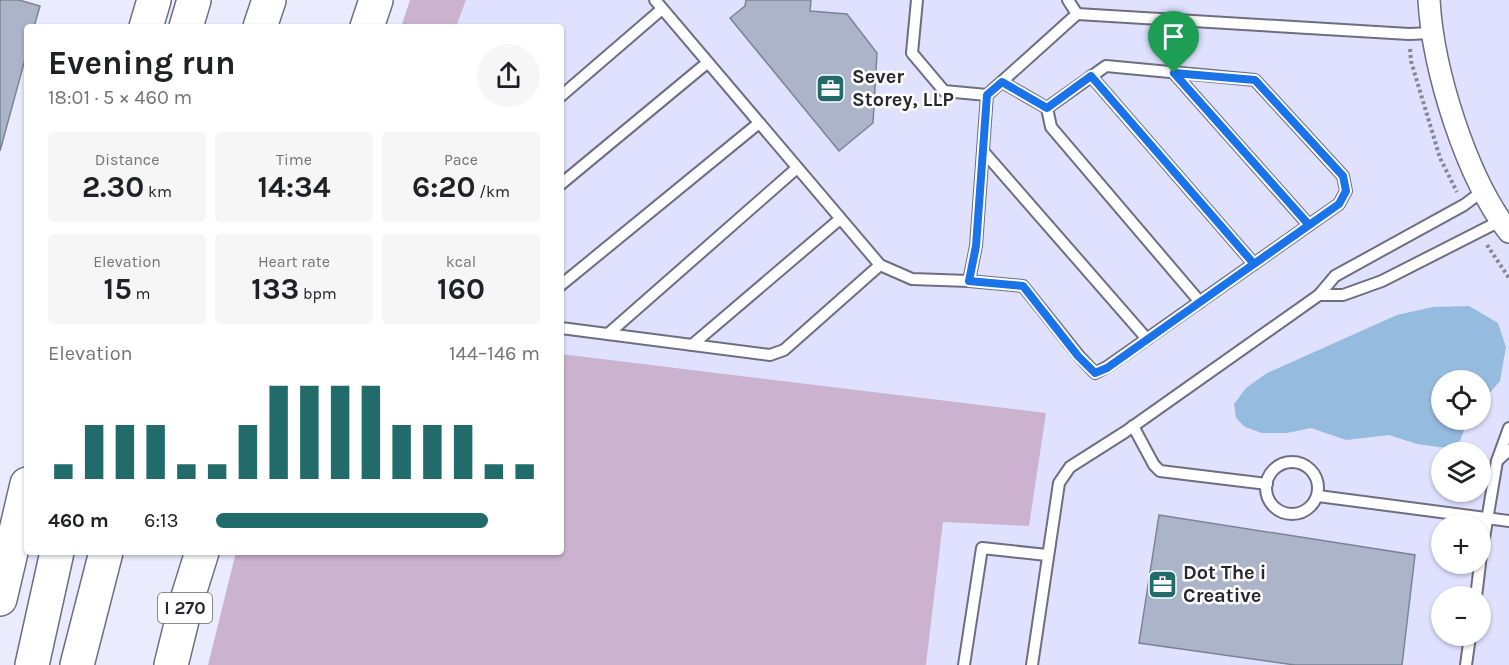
<!DOCTYPE html>
<meta charset="utf-8">
<style>
body{margin:0;font-family:Karla,sans-serif;background:#f6f6f6;color:#202124;height:100vh;display:flex;flex-direction:column;font-size:22px;white-space:nowrap}
*{box-sizing:border-box;margin:0}
p{font-size:20px;color:#757577}
.icon{flex:none;width:33px;height:33px;fill:none;stroke:currentColor;stroke-width:2;stroke-linecap:round;stroke-linejoin:round}
.map{position:relative;flex:1;overflow:hidden}
.details{position:absolute;left:24px;top:24px;width:540px;height:531px;display:flex;flex-direction:column;background:#fff;border-radius:6px;box-shadow:0 2px 4px #0004}
.details>*{flex:none}
.fabs{position:absolute;left:1431px;top:370px;display:grid;gap:12px}
.fabs a{display:grid;place-items:center;width:60px;height:60px;border-radius:50%;background:#fff;box-shadow:0 2px 4px #0004;font-size:30px}
.pin{position:absolute;display:grid;place-items:center;width:51px;height:51px;color:#fff;margin:-62px -26px;border-radius:50% 50% 50% 0;rotate:-45deg;box-shadow:0 0 6px #0007}
.pin .icon{rotate:45deg}
.round{display:grid;place-items:center;flex:none;width:63px;height:63px;border-radius:32px;background:#f6f6f6}
.headline{display:flex;align-items:center;justify-content:space-between;height:102px;padding:0 24px}
h1{font-size:33px;font-weight:700;line-height:45px}
.stats{display:grid;grid-template-columns:repeat(3,1fr);gap:9px;height:102px;padding:6px 24px}
.stats div{display:grid;align-content:center;border-radius:6px;background:#f6f6f6;text-align:center}
.stats b{font-size:30px;font-weight:700}
.stats small{font-size:16px;font-weight:400}
.stats p{font-size:16px}
.chart{height:168px;padding:12px 24px}
.chart p{display:flex;justify-content:space-between}
.chart svg{width:100%;height:108px;margin-top:6px;stroke:#216c6a;stroke-width:6}
ul{padding:0 24px;list-style:none;font-size:20px}
li{display:grid;grid-template-columns:96px 72px 1fr;align-items:center;height:45px}
li i{height:15px;border-radius:8px;background:#216c6a}
.map>svg:first-child{display:block}
.built{fill:#e0e1fe;fill-rule:evenodd}
.green{fill:#cbb3d0}
.water{fill:#95bbdf}
.building{fill:#abb4c8;stroke:#7b8496;stroke-width:1.5}
.lines{fill:none;stroke-linecap:round;stroke-linejoin:round}
.lane-casing{stroke:#6e6e81;stroke-width:14}
.street-casing{stroke:#6e6e81;stroke-width:24}
.highway-casing{stroke:#6e6e81;stroke-width:36}
.path{stroke:#868793;stroke-width:4;stroke-dasharray:3 3;stroke-linecap:butt}
.lane{stroke:#fff;stroke-width:10}
.street{stroke:#fff;stroke-width:21}
.highway{stroke:#fff;stroke-width:33}
.route-casing{stroke:#fff;stroke-width:12}
.route{stroke:#1a73e8;stroke-width:8}
.labels{text-anchor:middle;stroke-width:5;stroke-linejoin:round;paint-order:stroke}
.shield{fill:#fff;stroke:#68686e;stroke-width:1.5}
.shield-label{font-size:18px;font-weight:bold;fill:#282830}
.poi-label{font-size:20px;font-weight:bold;fill:#282830;stroke:#fff;text-anchor:start}
</style>
<div class="map">
<svg width="1509" height="665" viewBox="0 0 1509 665">
<rect width="100%" height="100%" fill="#eaebfc"/>
<path class="built" d="M466,0H1509V665H926L943,521L1046,413L561,354V27H456ZM1442,381H1480V420H1442ZM1442,453H1480V492H1442ZM1442,525H1480V564H1442ZM1442,597H1480V636H1442Z"/>
<g class="green">
<polygon points="410,0 466,0 456,27 401,27"/>
<polygon points="561,354 1046,413 1029,526 943,522 926,665 208,665 236,552 561,552"/>
</g>
<polygon class="water" points="1469,306 1498,323 1506,347 1500,381 1481,403 1480,381 1442,381 1442,420 1468,420 1460,441 1446,448 1417,444 1389,435 1346,440 1311,428 1287,433 1262,433 1245,427 1236,418 1234,404 1246,388 1267,373 1397,315 1433,307"/>
<g class="building">
<polygon points="0,0 19,0 40,6 34,27 27,27 27,52 0,151"/>
<polygon points="746,0 811,0 810,11 847,14 877,53 873,123 839,151 730,18 745,6"/>
<polygon points="1159,515 1415,555 1402,665 1295,665 1139,643"/>
</g>
<g class="lines">
<defs>
<g id="lane">
<polyline points="655,0 880,265 912,279 969,281 976,246 987,95 1077,14 1068,0"/>
<polyline points="917,0 912,53 944,91 987,95"/>
<polyline points="1077,14 1409,34 1433,33"/>
<polyline points="1174,73 1309,225"/>
<polyline points="1091,76 1254,264"/>
<polyline points="561,96 662,9"/>
<polyline points="1047,108 1051,127 1200,302"/>
<polyline points="983,151 1147,339"/>
<polyline points="561,184 707,63"/>
<polyline points="1484,190 1464,205 1335,276 1319,295 1343,295 1382,281 1500,221"/>
<polyline points="969,281 1023,286 1079,356 1095,373 1107,367 1339,204 1346,191 1343,176 1255,80 1106,66 1047,108 1002,82"/>
<polyline points="561,285 759,123"/>
<polyline points="561,328 770,355 784,350 880,265"/>
<polyline points="608,334 797,168"/>
<polyline points="692,345 840,219"/>
<polyline points="1133,426 1154,465 1160,471 1267,484"/>
<polyline points="1509,428 1497,461 1509,450"/>
<circle cx="1292" cy="488" r="26"/>
<polyline points="1318,496 1509,521"/>
<polyline points="1480,562 1497,461"/>
<polyline points="1476,597 1480,564"/>
<polyline points="964,665 982,548 1047,555"/>
<polyline points="1032,665 1059,483 1070,467 1125,432 1319,295"/>
<polyline points="1466,665 1470,636"/>
</g>
<path id="street" d="M1429,0C1433,70 1466,177 1509,232"/>
<g id="highway">
<polyline points="146,27 154,0"/>
<polyline points="186,27 194,0"/>
<polyline points="260,27 269,0"/>
<polyline points="367,27 376,0"/>
<polyline points="0,599 27,484"/>
<polyline points="32,665 57,552"/>
<polyline points="77,665 106,552"/>
<polyline points="171,665 187,600 202,552"/>
</g>
</defs>
<use href="#lane" class="lane-casing"/>
<use href="#street" class="street-casing"/>
<use href="#highway" class="highway-casing"/>
<g class="path">
<polyline points="1410,49 1411,61 1440,158 1457,192"/>
<polyline points="1487,245 1509,278"/>
</g>
<use href="#lane" class="lane"/>
<use href="#street" class="street"/>
<use href="#highway" class="highway"/>
</g>
<g class="lines">
<defs>
<polyline id="route" points="1174,73 1309,225 1107,368 1095,373 1078,356 1023,286 969,281 976,246 987,95 1002,82 1047,108 1091,76 1254,264 1339,204 1346,191 1343,176 1255,80 1174,73"/>
</defs>
<use href="#route" class="route-casing"/>
<use href="#route" class="route"/>
</g>
<defs>
<symbol id="office-square" viewBox="-11 -11 22 22"><rect x="-9" y="-9" width="18" height="18" rx="4" fill="#216c6a" stroke="#fff"/><path d="M-6-3h4V-5.5h4V-3h4V5H-6ZM-1-4.5V-3h2v-1.5ZM-6 0V1H6V0Z" fill="#fff"/></symbol>
</defs>
<g fill-rule="evenodd">
<use href="#office-square" x="814" y="72" width="33" height="33"/>
<use href="#office-square" x="1146" y="568" width="33" height="33"/>
</g>
<g class="labels">
<rect class="shield" x="158" y="593" width="54" height="30" rx="4.5"/>
<g class="shield-label">
<text x="185" y="614">I 270</text>
</g>
<g class="poi-label">
<text x="852" y="83">Sever<tspan x="852" dy="23">Storey, LLP</tspan></text>
<text x="1183" y="579">Dot The i<tspan x="1183" dy="23">Creative</tspan></text>
</g>
</g>
</svg>
<div class="fabs">
<a><svg class="icon" aria-label="locate" viewBox="0 0 24 24"><circle cx="12" cy="12" r="6"/><path d="M12 2v4M12 18v4M2 12h4M18 12h4"/></svg></a>
<a><svg class="icon" aria-label="layers" viewBox="0 0 24 24"><path d="M12 4l9 5-9 5-9-5zM3 14l9 5 9-5"/></svg></a>
<a>+</a>
<a>−</a>
</div>
<div class="pin" style="left:1174px;top:73px;background:#1e9e55"><svg class="icon" aria-label="arrive" viewBox="0 0 24 24"><path d="M6 21V4h12l-3 4 3 4H6"/></svg></div>
<section class="details">
<div class="headline"><div><h1>Evening run</h1><p>18:01 · 5 × 460 m</p></div><a class="round"><svg class="icon" aria-label="share" viewBox="0 0 24 24"><path d="M12 15V3M7 8l5-5 5 5M5 13v7h14v-7"/></svg></a></div>
<div class="stats">
<div><p>Distance</p><b>2.30<small> km</small></b></div>
<div><p>Time</p><b>14:34</b></div>
<div><p>Pace</p><b>6:20<small> /km</small></b></div>
</div>
<div class="stats">
<div><p>Elevation</p><b>15<small> m</small></b></div>
<div><p>Heart rate</p><b>133<small> bpm</small></b></div>
<div><p>kcal</p><b>160</b></div>
</div>
<div class="chart"><p><span>Elevation</span>144–146 m</p>
<svg viewBox="0 0 160 44" preserveAspectRatio="none"><path d="M5 44V38M15 44V22M25 44V22M35 44V22M45 44V38M55 44V38M65 44V22M75 44V6M85 44V6M95 44V6M105 44V6M115 44V22M125 44V22M135 44V22M145 44V38M155 44V38"/></svg>
</div>
<ul>
<li><b>460 m</b>6:13<i style="width:84%"></i></li>
</ul>
</section>
</div>
